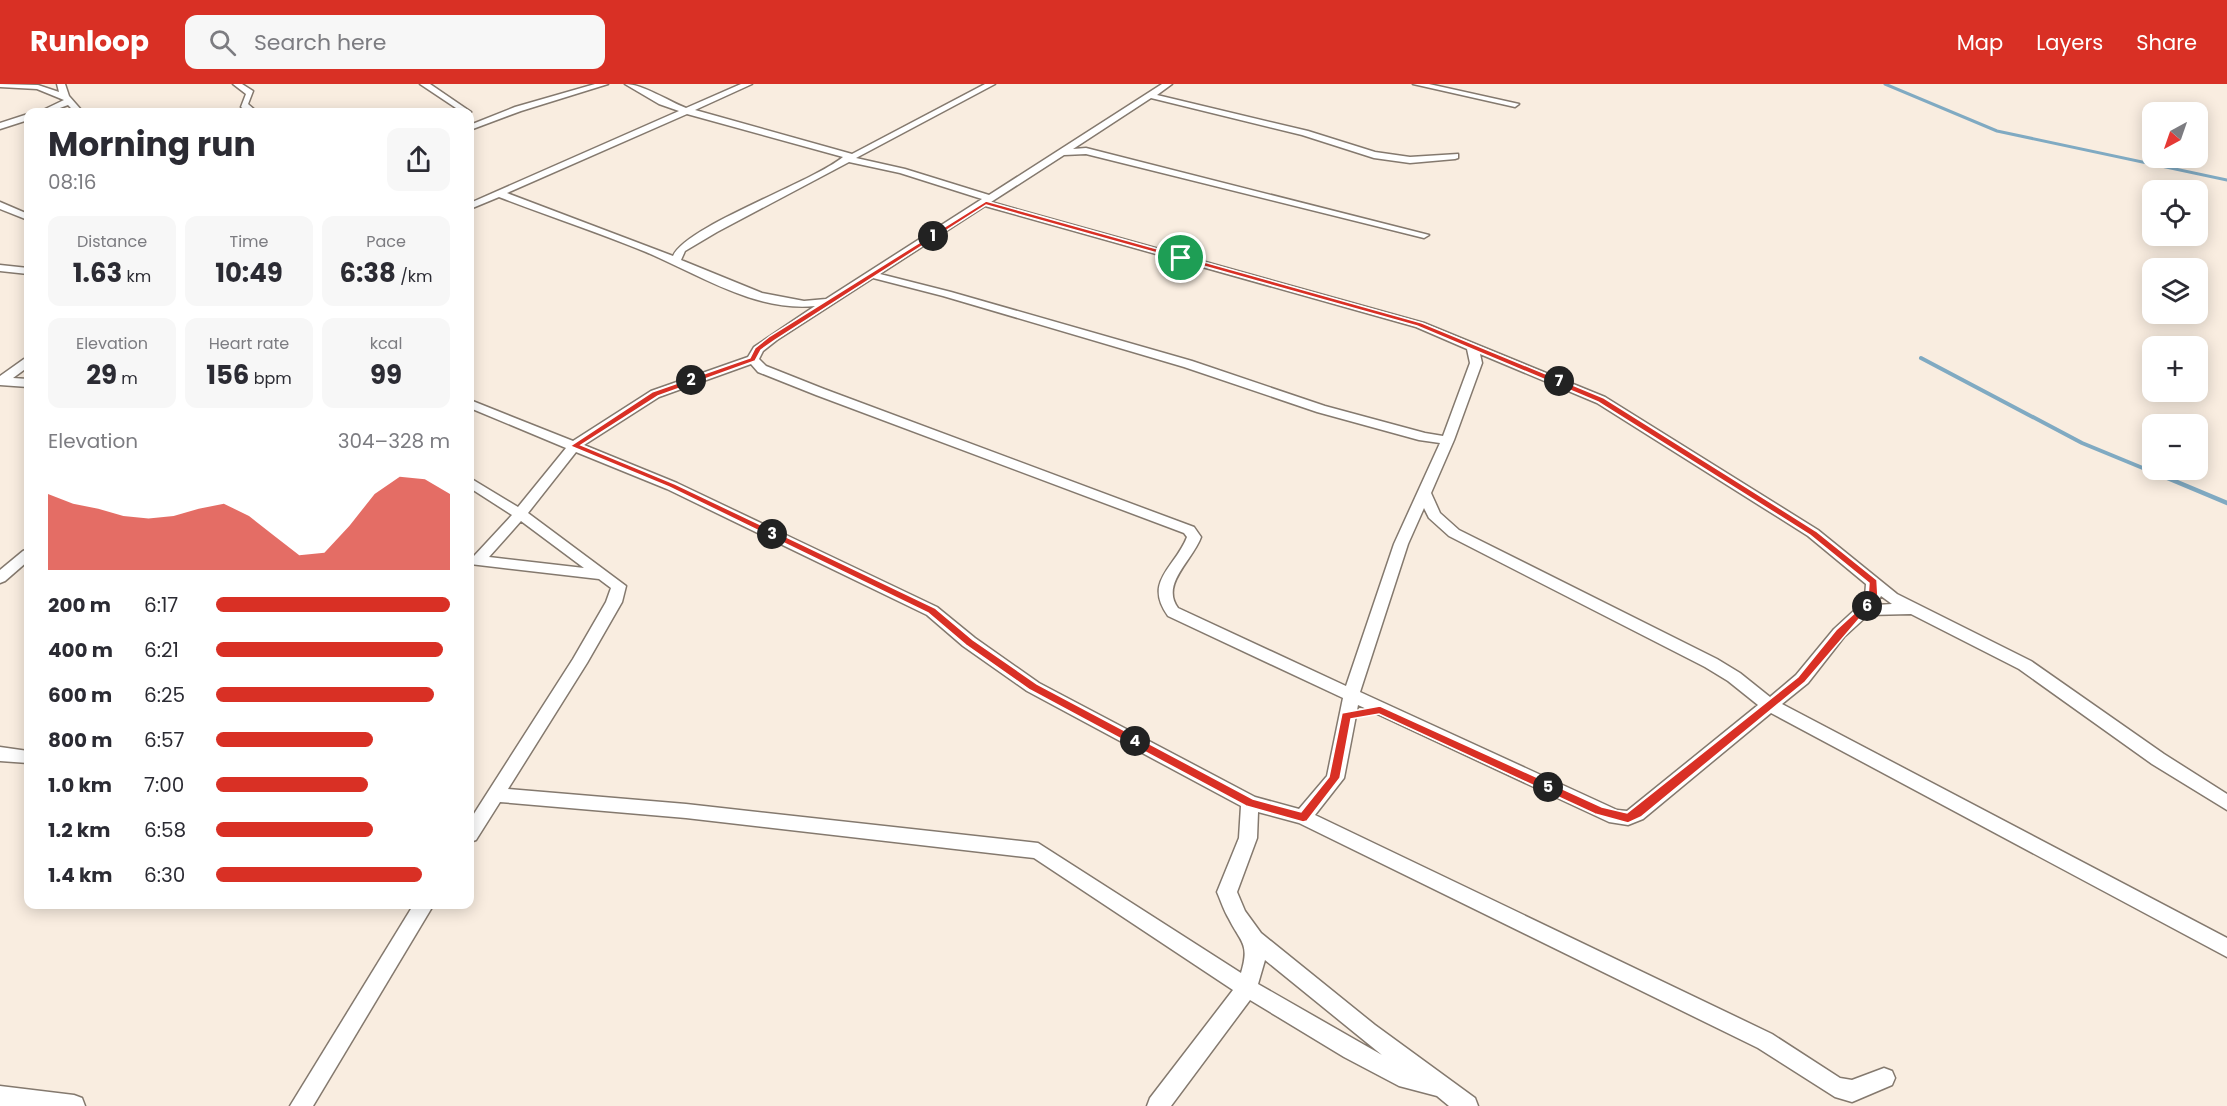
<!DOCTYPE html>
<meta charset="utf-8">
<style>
body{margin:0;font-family:Poppins,sans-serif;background:#f7f7f7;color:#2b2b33;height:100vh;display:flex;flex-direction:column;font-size:22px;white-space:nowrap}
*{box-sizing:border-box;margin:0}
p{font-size:20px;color:#7c7c81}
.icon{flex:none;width:33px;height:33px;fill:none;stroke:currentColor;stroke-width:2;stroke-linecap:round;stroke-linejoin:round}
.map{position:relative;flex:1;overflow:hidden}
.sheet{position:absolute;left:24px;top:24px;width:450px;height:801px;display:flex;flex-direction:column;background:#fff;border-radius:12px;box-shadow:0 3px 15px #0003}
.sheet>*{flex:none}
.needle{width:39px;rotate:220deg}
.controls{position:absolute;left:2142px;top:18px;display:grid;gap:12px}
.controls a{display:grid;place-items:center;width:66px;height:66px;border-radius:12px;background:#fff;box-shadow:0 3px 15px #0003;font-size:30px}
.pin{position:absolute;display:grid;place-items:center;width:51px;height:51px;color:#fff;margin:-26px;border:3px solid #fff;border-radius:50%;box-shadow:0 2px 6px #0007}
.km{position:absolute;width:30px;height:30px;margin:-15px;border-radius:50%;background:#222;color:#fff;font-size:16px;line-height:30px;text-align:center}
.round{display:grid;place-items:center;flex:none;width:63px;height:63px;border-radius:12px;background:#f7f7f7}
.overview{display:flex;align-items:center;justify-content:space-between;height:102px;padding:0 24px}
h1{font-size:33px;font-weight:700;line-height:45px}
.metrics{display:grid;grid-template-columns:repeat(3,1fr);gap:9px;height:102px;padding:6px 24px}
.metrics div{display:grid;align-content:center;border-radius:12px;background:#f7f7f7;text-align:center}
.metrics b{font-size:26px;font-weight:700}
.metrics small{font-size:16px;font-weight:400}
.metrics p{font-size:16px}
.chart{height:168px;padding:12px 24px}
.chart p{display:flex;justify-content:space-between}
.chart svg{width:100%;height:108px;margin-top:6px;fill:#d93025;opacity:.7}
ul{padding:0 24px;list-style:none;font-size:20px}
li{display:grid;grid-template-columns:96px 72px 1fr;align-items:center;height:45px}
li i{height:15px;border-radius:8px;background:#d93025}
header{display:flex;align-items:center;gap:36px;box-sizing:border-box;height:84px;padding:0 30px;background:#d93025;color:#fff}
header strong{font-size:28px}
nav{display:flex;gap:33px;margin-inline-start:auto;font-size:21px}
.search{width:420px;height:54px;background:#f7f7f7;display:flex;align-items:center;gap:15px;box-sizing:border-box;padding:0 21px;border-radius:12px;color:#7c7c81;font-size:22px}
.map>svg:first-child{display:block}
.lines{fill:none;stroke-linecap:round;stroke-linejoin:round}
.stream-far2{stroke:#80aac2;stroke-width:3}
.stream-far1{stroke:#80aac2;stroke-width:4}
.stream{stroke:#80aac2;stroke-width:4.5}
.street-casing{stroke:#84796e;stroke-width:3}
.street{fill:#fff;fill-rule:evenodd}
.route{fill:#d93025;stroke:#fff;stroke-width:1.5;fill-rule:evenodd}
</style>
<header>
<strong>Runloop</strong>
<div class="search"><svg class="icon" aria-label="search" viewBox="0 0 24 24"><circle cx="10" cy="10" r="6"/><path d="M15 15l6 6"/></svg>Search here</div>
<nav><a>Map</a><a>Layers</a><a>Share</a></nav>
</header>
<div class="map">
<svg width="2227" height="1022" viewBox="0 0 2227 1022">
<rect width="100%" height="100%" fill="#f9ede0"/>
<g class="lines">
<polyline class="stream-far2" points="1885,0 1997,47 2227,96"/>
<polyline class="stream-far1" points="1921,274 2082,359 2150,387"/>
<polyline class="stream" points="2146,385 2227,419"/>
<defs>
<g id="street">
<polygon points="0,0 38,1 59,8 57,0 65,0 69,12 83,28 75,28 68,21 49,28 39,28 64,16 37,5 0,3"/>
<polygon points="233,0 242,0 253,7 248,20 257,28 248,28 241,23 246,10"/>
<polygon points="420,0 430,0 471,28 462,28"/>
<polygon points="595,0 608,0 521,27 470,46 470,41 515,23"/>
<path d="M625,0C643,0 668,17 686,24L741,0H752L695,26L852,70L985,0H995L856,74L905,85L989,111L1162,0H1172L1157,11L1308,47L1375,68L1410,73L1458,70V74L1455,75L1410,79L1374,74L1302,51L1151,14L1073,65L1086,64L1429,151L1424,154L1086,70L1064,71L991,118L1424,239L1605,313L1818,446L1897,510L2031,577L2164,670L2227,710V726L2152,680L2019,585L1911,530L1868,531L1844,553L1808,599L1782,620L2227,854V873L1771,629L1643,735L1628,741L1609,738L1358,621L1344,694L1315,731L1772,950L1840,994L1852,996L1884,984L1892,987L1895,994L1892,1001L1852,1018L1835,1013L1758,964L1299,739L1258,728L1257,754L1237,808L1245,827L1261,849L1375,941L1475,1014L1478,1022H1449L1437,1012L1399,1002L1344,973L1250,916L1171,1022H1147L1150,1014L1233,906L1034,774L686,734L500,718L476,756L470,758V736L573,575L606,518L611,504L599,495L470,480V472H474L512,431L470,404V394L518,423L566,364L470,324V316L573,357L651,307L748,273L754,263L815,222C755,228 698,190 646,168C597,148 548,132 499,113L470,125V119L679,27L659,20ZM687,30L843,73C811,99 686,142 673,172L507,109ZM849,78L900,89L982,115L826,215L804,217L762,209L681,176L685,167L717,148ZM985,122L1416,243L1467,265L1470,279L1443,352L1425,349L1325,322L1192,277L951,208L880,190ZM873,194L943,212L1184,283L1317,328L1419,356L1440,359L1394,460L1346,602L1178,524C1160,500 1193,476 1201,453L1194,443L824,305L766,282L759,275L763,267L777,256ZM1480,270L1597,319L1808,452L1866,500L1865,513L1859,522L1834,545L1796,591L1770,613L1740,589L1717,575L1459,446L1440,429L1431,409L1454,356L1482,279ZM751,280L758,288L816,311L1184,449L1187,453C1175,484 1143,497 1168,532L1343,614L1327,692L1299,725L1255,713L1039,599L975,554L937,523L677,399L584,361L659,313ZM576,368L667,405L927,531L963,562L1027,607L1241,722L1239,754L1217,808C1221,817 1224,827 1229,835C1241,859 1250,859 1241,889L1038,759L686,720L508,705L587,579L622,518L626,502L528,429ZM1424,424L1429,434L1449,452L1705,583L1728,597L1758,621L1627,727L1617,726L1360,608L1408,460ZM521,437L584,484L489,473ZM1881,512L1892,520L1876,521ZM1265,876L1382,971L1258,900Z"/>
<polygon points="1413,0 1429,0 1519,20 1515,23"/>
<polygon points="28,30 28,36 0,45 0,39"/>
<polygon points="0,118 28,130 28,136 0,125"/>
<polygon points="0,181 28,184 28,190 0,187"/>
<polygon points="24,275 28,275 28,283 13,294 28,295 28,303 0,301 0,292"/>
<polygon points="28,465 28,477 5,497 0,499 0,486 23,467"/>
<polygon points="0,663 28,667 28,679 0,677"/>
<polygon points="414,820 434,820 313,1022 290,1022"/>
<polygon points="0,1002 74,1011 82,1014 85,1022 0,1022"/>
</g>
</defs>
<use href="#street" class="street-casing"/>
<use href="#street" class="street"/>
</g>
<path class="route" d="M986,117L1422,239L1604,314L1816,447L1877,496L1878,513L1805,598L1641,733L1628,739L1595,730L1379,630L1351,635L1340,694L1307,737L1303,738L1246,722L1030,606L966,561L928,529L669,403L570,362L652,308L750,274L755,264L770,252ZM986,121L1417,242L1598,318L1810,451L1869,499L1868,513L1860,524L1836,546L1798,593L1627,729L1602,723L1380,622L1342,629L1329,693L1301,728L1253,715L1037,600L973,556L935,524L675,400L581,361L658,312L755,277L761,266L775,256Z"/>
</svg>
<div class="controls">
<a><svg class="needle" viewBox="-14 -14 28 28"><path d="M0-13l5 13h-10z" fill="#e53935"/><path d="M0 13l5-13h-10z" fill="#7c7c81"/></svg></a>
<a><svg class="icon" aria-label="locate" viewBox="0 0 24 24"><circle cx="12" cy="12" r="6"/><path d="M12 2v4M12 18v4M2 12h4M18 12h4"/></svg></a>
<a><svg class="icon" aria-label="layers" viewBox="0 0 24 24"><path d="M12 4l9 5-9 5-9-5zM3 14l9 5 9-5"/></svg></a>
<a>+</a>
<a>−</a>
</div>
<div class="pin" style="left:1181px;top:174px;background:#1e9e55"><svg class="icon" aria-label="arrive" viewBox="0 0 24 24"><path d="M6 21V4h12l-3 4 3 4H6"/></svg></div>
<b class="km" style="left:933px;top:152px">1</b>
<b class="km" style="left:691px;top:296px">2</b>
<b class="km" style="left:772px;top:450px">3</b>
<b class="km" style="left:1135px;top:657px">4</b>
<b class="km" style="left:1548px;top:703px">5</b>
<b class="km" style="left:1867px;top:522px">6</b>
<b class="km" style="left:1559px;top:297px">7</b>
<section class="sheet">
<div class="overview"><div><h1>Morning run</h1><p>08:16</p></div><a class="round"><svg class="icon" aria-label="share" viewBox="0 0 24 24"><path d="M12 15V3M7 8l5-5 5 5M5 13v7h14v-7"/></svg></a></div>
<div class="metrics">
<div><p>Distance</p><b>1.63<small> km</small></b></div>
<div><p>Time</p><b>10:49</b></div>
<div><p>Pace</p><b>6:38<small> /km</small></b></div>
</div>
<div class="metrics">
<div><p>Elevation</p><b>29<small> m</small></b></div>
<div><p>Heart rate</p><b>156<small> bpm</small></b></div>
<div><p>kcal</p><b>99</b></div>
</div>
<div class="chart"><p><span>Elevation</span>304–328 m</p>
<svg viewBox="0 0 160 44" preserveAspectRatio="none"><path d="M0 44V13L10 17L20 19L30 22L40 23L50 22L60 19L70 17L80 22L90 30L100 38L110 37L120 26L130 13L140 6L150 7L160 13V44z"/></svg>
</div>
<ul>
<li><b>200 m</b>6:17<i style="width:100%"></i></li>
<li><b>400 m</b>6:21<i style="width:97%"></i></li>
<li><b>600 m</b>6:25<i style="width:93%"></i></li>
<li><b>800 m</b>6:57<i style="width:67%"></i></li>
<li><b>1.0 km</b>7:00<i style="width:65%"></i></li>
<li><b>1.2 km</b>6:58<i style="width:67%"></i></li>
<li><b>1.4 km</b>6:30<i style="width:88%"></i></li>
</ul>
</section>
</div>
